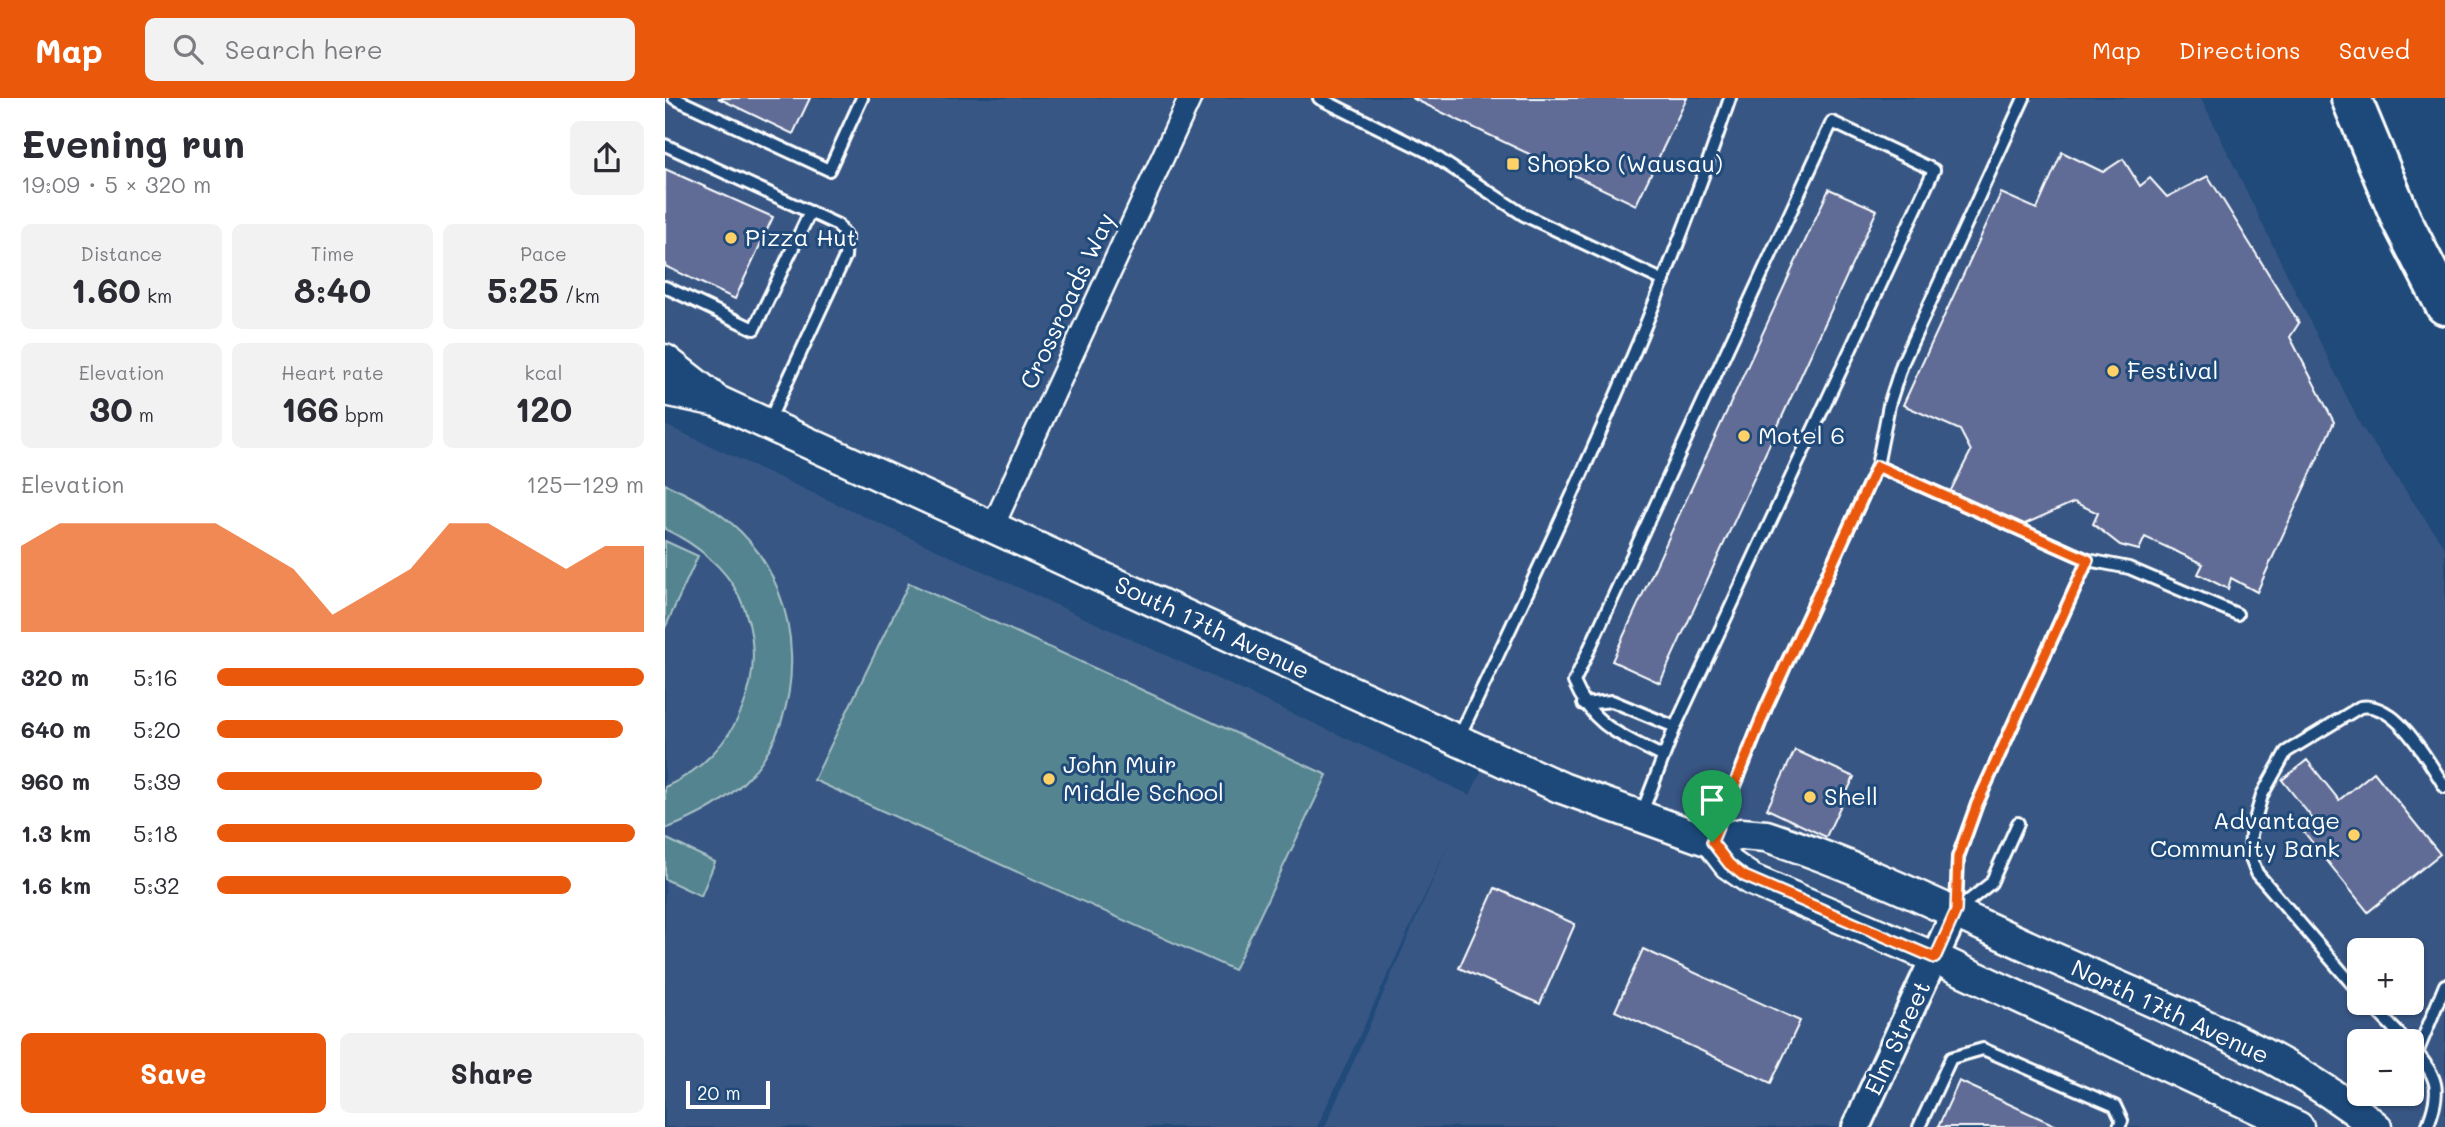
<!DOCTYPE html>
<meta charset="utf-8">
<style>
body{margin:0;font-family:Mali,sans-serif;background:#f2f2f3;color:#2b2b33;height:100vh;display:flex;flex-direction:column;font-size:26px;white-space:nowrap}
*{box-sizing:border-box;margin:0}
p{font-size:23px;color:#7c7c81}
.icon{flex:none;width:38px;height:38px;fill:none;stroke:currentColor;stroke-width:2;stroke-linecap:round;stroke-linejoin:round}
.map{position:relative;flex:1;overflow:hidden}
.panel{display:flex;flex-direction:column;background:#fff;width:665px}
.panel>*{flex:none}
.controls{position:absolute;left:1682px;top:840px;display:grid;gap:14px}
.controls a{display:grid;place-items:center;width:77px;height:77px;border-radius:10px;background:#fff;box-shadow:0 2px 5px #0004;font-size:35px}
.scale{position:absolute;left:21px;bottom:18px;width:84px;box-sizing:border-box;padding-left:7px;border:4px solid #fff;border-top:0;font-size:19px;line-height:24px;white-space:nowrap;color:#fff;-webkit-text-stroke:5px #1f4a7a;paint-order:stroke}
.pin{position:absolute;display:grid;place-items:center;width:60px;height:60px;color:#fff;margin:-72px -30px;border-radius:50% 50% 50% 0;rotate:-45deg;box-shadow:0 0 7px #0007}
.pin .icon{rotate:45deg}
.round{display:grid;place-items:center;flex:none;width:74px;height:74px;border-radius:10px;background:#f2f2f3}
.summary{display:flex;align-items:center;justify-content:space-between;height:119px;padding:0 21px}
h1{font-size:38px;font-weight:800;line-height:52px}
.figures{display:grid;grid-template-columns:repeat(3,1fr);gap:10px;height:119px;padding:7px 21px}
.figures div{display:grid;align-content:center;border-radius:10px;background:#f2f2f3;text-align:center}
.figures b{font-size:35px;font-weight:800}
.figures small{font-size:19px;font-weight:400}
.figures p{font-size:19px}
.chart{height:196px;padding:14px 21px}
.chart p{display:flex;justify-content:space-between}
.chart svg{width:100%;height:126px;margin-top:7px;fill:#ea580c;opacity:.7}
.cta{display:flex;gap:14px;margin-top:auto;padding:14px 21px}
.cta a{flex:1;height:80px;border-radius:10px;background:#ea580c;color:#fff;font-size:28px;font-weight:800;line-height:80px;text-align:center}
.cta a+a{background:#f2f2f3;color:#2b2b33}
ul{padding:0 21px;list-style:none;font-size:23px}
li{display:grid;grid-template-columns:112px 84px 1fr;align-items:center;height:52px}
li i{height:18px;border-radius:9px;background:#ea580c}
header{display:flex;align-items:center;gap:42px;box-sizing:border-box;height:98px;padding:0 35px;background:#ea580c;color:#fff}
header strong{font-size:33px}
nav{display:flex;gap:38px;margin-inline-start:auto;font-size:24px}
.search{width:490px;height:63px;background:#f2f2f3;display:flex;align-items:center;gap:18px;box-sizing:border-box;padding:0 24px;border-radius:10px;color:#7c7c81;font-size:26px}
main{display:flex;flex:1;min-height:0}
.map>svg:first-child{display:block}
.built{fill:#375784;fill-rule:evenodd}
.green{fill:#53848f;stroke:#a9c2c7;stroke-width:2}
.building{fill:#616c96;stroke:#fff;stroke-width:2}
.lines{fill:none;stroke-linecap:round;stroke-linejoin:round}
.service-casing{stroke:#fff;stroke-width:16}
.minor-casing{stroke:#fff;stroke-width:26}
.tertiary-casing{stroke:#fff;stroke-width:32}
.secondary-casing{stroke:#fff;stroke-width:35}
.motorway-casing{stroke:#fff;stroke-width:44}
.service{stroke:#1f4a7a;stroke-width:10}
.minor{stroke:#1f4a7a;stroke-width:21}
.tertiary{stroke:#1f4a7a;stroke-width:26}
.secondary{stroke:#1f4a7a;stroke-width:30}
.motorway{stroke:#1f4a7a;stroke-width:38}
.route-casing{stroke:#fff;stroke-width:14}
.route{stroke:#ea580c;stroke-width:9}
.poi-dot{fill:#ffd166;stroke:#1f4a7a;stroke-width:2.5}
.labels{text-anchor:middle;stroke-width:6;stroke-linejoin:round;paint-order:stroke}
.poi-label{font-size:24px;fill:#fff;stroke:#1f4a7a;text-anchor:start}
.street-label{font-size:24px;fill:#fff;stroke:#1f4a7a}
</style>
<header>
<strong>Map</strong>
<div class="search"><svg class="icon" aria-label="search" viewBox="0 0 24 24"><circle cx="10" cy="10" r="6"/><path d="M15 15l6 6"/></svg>Search here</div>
<nav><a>Map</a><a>Directions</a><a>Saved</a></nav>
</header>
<main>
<section class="panel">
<div class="summary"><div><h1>Evening run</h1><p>19:09 · 5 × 320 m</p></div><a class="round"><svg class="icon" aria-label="share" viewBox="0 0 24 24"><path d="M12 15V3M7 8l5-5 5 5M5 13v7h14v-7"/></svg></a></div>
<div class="figures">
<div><p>Distance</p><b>1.60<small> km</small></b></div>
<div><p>Time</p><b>8:40</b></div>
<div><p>Pace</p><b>5:25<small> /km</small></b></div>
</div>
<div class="figures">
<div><p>Elevation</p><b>30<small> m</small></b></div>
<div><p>Heart rate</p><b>166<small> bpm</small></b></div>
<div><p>kcal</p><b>120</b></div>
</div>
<div class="chart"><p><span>Elevation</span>125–129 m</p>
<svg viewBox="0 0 160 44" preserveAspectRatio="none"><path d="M0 44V14L10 6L20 6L30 6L40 6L50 6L60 14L70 22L80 38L90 30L100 22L110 6L120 6L130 14L140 22L150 14L160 14V44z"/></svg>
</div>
<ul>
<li><b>320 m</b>5:16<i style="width:100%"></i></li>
<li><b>640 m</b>5:20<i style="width:95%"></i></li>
<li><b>960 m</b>5:39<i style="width:76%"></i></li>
<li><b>1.3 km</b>5:18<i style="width:98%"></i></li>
<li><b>1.6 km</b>5:32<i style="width:83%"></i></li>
</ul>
<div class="cta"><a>Save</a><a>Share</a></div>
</section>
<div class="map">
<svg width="1780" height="1029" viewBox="0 0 1780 1029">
<rect width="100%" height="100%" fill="#1f4a7a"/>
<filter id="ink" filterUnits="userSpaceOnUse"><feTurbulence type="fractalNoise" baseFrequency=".0143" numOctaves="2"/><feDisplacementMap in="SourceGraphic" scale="14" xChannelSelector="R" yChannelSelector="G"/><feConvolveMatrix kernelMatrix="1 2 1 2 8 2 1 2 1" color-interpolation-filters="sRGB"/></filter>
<g filter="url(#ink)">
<path class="built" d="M0,0H1536L1696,328L1780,450V1029H660L785,743L652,1029H0V327L805,697L823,660L0,262ZM1694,852H1746V905H1694ZM1694,943H1746V996H1694Z"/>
<g class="green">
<path d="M0,386C27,398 55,413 76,434C139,497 145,617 81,682C59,705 30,720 0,731V689C73,657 110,572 74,498C60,468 29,445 0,431Z"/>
<polygon points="0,443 33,458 0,530"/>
<polygon points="244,485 662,677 569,872 149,682"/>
<polygon points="0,740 50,764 36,798 0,781"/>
</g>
<g class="building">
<polygon points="53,0 145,0 128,36"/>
<polygon points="747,0 1022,0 971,107"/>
<polygon points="1397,54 1438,74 1458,61 1475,88 1485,80 1502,99 1543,78 1634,225 1625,239 1669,324 1592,494 1566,480 1563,491 1533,476 1538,466 1480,439 1474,452 1455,447 1428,426 1433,415 1409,404 1353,429 1285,394 1306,353 1295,332 1238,307 1336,95 1372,111"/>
<polygon points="0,71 108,119 70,201 0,168"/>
<polygon points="1164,91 1212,112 995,585 947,563"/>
<polygon points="1130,652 1189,679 1161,739 1102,711"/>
<polygon points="1642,662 1674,702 1709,674 1775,756 1703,814 1635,729 1647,720 1617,682"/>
<polygon points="830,790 910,826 875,906 794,870"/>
<polygon points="978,851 1135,923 1106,985 950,913"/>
<polygon points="1294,983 1394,1029 1273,1029"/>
</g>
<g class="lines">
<defs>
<g id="service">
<polyline points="9,0 164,72 197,0"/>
<polyline points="654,0 763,54 859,117 999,183"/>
<polyline points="0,47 173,127 181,139 180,159 104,323"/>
<polyline points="0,189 89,231 145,114"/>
<polyline points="1212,368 1423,462 1464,470 1572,516"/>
<polyline points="918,606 947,603 1010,629"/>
<path d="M793,641C893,432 992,221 1065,0"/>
<path d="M976,717L1010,629L1269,72L1167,24L909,584C928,629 956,637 997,658"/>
<polyline points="1353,725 1326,785 1291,813 1293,759 1312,706 1423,462"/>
<polyline points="1050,738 1101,610 1212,368 1224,307 1237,266 1359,0"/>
<path d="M1694,894L1592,775L1585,757L1586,736L1597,697L1621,654L1695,609C1731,602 1763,663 1780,689"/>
<polyline points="1704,905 1741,943"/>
<path d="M1746,949C1774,978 1777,993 1762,1029"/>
<polyline points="1752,955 1780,887"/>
<polyline points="1254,1029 1286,960 1318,951 1450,1008 1457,1023 1454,1029"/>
</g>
<polyline id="minor" points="328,428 525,0"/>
<polyline id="tertiary" points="1191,1029 1291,813"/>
<g id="secondary">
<polyline points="0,262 46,298"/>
<path d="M0,292L52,303L897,690L1047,744L1076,736L1101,738C1205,772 1301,821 1400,865C1505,912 1621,955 1711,1029"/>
<polyline points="1047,744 1064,766 1087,782 1270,860 1633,1029"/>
</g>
<polyline id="motorway" points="1686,0 1737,123 1780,207"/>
</defs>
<use href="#service" class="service-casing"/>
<use href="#minor" class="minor-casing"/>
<use href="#tertiary" class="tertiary-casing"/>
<use href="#secondary" class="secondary-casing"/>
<use href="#motorway" class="motorway-casing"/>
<use href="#service" class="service"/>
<use href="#minor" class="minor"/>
<use href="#tertiary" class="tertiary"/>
<use href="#secondary" class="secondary"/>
<use href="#motorway" class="motorway"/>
</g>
</g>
<g class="lines" filter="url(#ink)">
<defs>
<polygon id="route" points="1212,368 1423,462 1312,706 1293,759 1291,813 1270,860 1079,778 1064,766 1047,744 1101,610"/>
</defs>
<use href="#route" class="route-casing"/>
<use href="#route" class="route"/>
</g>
<g class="poi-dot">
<rect x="841" y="59" width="14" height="14" rx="3.5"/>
<circle cx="66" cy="140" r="7"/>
<circle cx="1448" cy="273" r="7"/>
<circle cx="1079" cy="338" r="7"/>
<circle cx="384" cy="681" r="7"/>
<circle cx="1145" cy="699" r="7"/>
<circle cx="1689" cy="737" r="7"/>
</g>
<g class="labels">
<g class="poi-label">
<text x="862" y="74">Shopko (Wausau)</text>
<text x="80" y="148">Pizza Hut</text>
<text x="1462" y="281">Festival</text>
<text x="1093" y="346">Motel 6</text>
<text x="398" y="675">John Muir<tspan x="398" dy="28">Middle School</tspan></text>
<text x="1159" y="707">Shell</text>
<text x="1675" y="731" text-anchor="end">Advantage<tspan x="1675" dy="28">Community Bank</tspan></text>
</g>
<g class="street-label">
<text transform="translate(403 203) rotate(-65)" y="8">Crossroads Way</text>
<text transform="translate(547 530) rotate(25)" y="8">South 17th Avenue</text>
<text transform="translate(1505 914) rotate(25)" y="8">North 17th Avenue</text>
<text transform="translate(1233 940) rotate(-65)" y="8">Elm Street</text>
</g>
</g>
</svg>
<div class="controls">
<a>+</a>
<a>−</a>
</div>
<div class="scale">20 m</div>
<div class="pin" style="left:1047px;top:744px;background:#1e9e55"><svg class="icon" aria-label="arrive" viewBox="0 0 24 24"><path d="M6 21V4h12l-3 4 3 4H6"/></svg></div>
</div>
</main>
